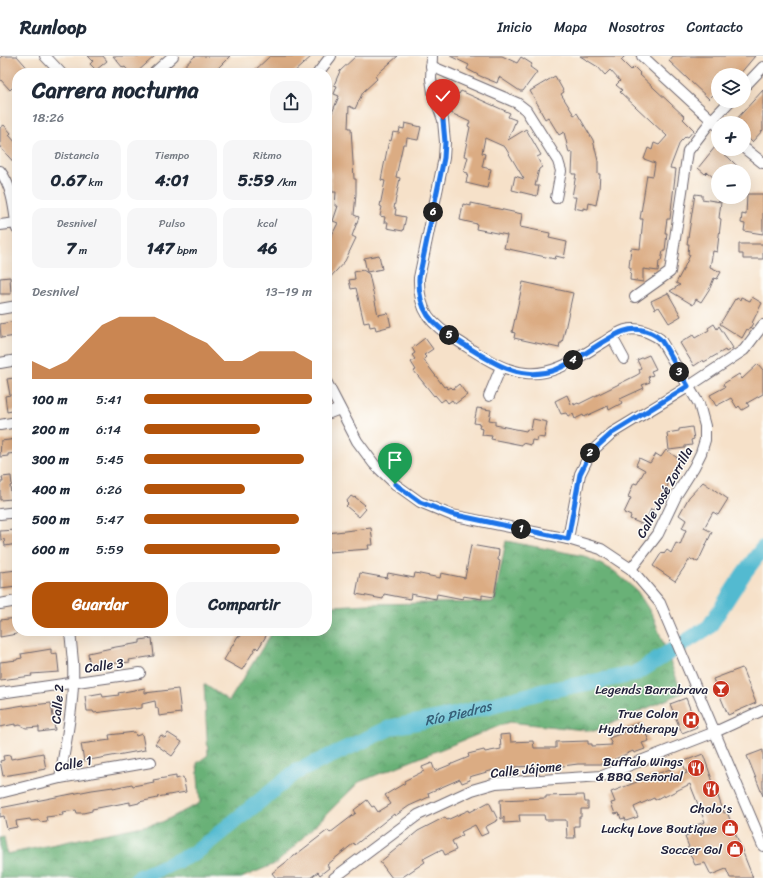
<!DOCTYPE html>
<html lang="es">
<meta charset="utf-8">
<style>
body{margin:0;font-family:Sriracha,sans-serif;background:#f6f6f7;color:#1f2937;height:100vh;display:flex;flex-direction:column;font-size:15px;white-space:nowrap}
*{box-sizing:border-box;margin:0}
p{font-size:13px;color:#747a83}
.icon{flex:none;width:22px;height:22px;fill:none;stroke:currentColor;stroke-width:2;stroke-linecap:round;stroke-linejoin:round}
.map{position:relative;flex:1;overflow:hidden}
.side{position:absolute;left:12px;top:12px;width:320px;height:568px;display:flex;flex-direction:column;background:#fff;border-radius:16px;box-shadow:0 4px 16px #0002}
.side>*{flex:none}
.buttons{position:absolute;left:711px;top:12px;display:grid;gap:8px}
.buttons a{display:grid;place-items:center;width:40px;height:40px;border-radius:50%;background:#fff;box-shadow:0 4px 16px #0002;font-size:20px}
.pin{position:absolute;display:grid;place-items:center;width:34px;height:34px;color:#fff;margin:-41px -17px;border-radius:50% 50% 50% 0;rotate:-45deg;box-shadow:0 0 4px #0007}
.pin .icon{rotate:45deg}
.km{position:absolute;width:20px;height:20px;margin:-10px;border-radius:50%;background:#222;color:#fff;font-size:11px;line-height:20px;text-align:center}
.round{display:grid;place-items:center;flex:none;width:42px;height:42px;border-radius:16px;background:#f6f6f7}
.head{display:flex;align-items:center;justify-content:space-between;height:68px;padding:0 20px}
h1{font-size:22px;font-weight:700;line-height:30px}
.stats{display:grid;grid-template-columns:repeat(3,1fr);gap:6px;height:68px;padding:4px 20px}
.stats div{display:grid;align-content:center;border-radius:10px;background:#f6f6f7;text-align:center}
.stats b{font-size:17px;font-weight:700}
.stats small{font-size:11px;font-weight:400}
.stats p{font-size:11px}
.chart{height:112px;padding:8px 20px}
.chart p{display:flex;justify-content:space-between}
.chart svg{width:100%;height:72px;margin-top:4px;fill:#b45309;opacity:.7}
.primary-button{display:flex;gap:8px;margin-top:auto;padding:8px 20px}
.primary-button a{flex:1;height:46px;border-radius:16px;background:#b45309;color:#fff;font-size:16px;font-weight:700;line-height:46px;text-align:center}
.primary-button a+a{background:#f6f6f7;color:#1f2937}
ul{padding:0 20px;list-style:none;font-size:13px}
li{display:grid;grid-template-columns:64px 48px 1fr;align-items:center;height:30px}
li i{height:10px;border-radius:5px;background:#b45309}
header{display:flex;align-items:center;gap:24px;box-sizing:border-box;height:56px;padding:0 20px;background:#fff;border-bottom:1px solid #e0e1e3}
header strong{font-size:19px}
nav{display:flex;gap:22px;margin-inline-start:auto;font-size:14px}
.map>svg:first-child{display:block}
.forest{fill:url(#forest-crowns);stroke:#466a59}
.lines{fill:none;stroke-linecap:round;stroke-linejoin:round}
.river{stroke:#53bad0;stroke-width:16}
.building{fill:#dbac83}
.street-casing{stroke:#6c656d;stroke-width:12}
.street{stroke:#fff;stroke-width:10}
.route-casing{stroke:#fff;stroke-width:8}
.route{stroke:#1a73e8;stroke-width:5}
.labels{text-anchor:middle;stroke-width:3;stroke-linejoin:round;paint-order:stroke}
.street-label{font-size:13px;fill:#22223b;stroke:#fdfcf7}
.poi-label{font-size:13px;fill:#22223b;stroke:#fdfcf7;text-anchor:end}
.water-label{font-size:14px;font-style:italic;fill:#365f77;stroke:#fdfcf7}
</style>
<header>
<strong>Runloop</strong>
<nav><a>Inicio</a><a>Mapa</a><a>Nosotros</a><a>Contacto</a></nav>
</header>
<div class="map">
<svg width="763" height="822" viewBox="0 0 763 822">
<defs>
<pattern id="forest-crowns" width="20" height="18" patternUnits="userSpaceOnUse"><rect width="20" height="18" fill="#69b177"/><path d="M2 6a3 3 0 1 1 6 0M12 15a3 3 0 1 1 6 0" fill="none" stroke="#569063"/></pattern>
</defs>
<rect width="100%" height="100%" fill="#fdfcf7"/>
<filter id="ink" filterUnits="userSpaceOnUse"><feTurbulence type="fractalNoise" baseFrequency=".025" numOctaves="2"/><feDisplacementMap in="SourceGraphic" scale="8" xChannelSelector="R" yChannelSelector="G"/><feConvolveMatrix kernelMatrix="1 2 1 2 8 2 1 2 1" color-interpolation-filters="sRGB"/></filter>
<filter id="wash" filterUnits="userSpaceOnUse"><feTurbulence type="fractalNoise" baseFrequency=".012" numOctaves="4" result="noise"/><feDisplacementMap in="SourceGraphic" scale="16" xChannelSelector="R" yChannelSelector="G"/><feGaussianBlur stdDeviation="0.9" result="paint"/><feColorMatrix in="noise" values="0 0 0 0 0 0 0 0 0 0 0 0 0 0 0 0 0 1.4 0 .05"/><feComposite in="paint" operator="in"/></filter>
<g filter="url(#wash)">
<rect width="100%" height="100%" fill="#f6e1c9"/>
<polygon class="forest" points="506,485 584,500 614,515 637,535 653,560 682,637 594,675 509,666 359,726 277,807 241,822 0,822 0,782 4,781 7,798 162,766 200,747 197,707 208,699 204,628 229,645 273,575 327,575 327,554 334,550 368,548 494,546"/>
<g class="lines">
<path class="river" id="s1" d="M138,822L195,797L296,716L392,671L454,659L545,635L635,618L709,571L744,517L763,492"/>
</g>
<g id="blocks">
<g class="building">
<polygon points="2,0 17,0 32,17 17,17 17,27 10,34 0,23 0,2"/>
<polygon points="88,0 103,0 107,5 96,14 90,8 93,5"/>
<polygon points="113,0 155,0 136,17 130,17 125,11 123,12"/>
<polygon points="195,0 230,0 213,17 177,17"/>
<polygon points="270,0 312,0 293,17 252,17"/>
<polygon points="356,0 398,0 375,20 377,23 363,36 355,53 349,50 348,72 351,72 354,123 356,123 356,138 354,159 359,161 352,180 356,182 345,205 327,225 327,189 338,167 333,165 338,150 335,150 336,136 332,136 331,116 330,116 327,83 327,57 332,57 339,40 334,38 337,30 334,29 340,15"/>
<polygon points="450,0 502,0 517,7 521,1 532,8 530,11 537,16 523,35 520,35 499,21 497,27 480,20 467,13 469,9"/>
<polygon points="580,0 625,0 621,4 631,14 634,11 640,17 639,18 685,61 683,63 694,74 688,81 686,80 680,86 670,112 676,113 670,163 667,163 665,177 667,177 665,195 663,195 661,205 659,205 658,215 643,213 643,226 630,224 631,212 629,211 631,192 640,193 643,163 640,163 647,119 653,120 655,107 644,103 648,92 652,94 654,87 659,89 667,80 620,36 622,34 616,29 620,25 610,14 605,19 598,11"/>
<polygon points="673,0 755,0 739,19 718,19 718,42 714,38 709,43 669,5"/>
<polygon points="555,20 564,36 561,38 574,59 577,57 593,84 598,105 598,118 600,118 599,133 596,149 589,147 588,153 583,152 583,154 574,152 576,141 572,141 576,118 572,118 573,96 569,97 564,76 559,79 548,61 545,63 540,54 541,54 530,35"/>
<polygon points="763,34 763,74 752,86 744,78 744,67 733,67"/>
<polygon points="452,35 459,38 461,35 510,57 508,61 516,64 508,84 526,73 541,99 537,101 542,111 539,113 535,130 539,130 537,140 512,134 515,120 524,123 505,91 485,82 482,97 485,98 482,111 491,113 487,132 466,127 468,117 464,116 468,101 464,100 470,71 468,70 470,66 451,57 452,55 448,54 451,46 448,44"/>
<polygon points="405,67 421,71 418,84 407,82 406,88 403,88 396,121 400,122 394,152 396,153 395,159 406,161 403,175 387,172 388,166 384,166 385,161 380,160 382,151 380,150 385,125 381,124 389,84 391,85 393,76 399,77 400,72 404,73"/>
<polygon points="4,69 11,77 9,79 17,88 17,110 0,91 0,72"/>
<polygon points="715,91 728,101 742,115 718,115 713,121 707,116 705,118 698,112"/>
<polygon points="695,138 702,139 702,143 721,146 719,162 721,163 717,196 713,195 710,211 721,216 717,223 714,222 710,232 701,246 696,243 693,249 670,235 680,229 676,227 683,214 690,199 688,198 689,188 687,188"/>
<polygon points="747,138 763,138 763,178 744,175 745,168 741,167 742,158 746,159"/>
<polygon points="471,147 522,158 520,171 550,177 549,182 567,186 564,202 556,200 555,203 504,192 507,179 476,173 477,168 460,164 463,148 471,150"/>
<polygon points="739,188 763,188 763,203 743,203 743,198 739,198"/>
<polygon points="379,199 382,213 367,216 364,202"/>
<polygon points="363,214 369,218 378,259 388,257 391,270 376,274 375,270 370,271 369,266 364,267 356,232 351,233 349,224 355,223 354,216"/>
<polygon points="10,221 11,238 0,238 0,222"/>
<polygon points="523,226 573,237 562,287 560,287 559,292 514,282 515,277 512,276"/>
<polygon points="668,237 681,260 669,267 659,251 655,253 651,245"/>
<polygon points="741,241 750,245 752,241 762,247 752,267 753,267 749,274 747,273 742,282 720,268 735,243 736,244 737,242 740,244"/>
<polygon points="16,265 17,280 1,282 0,268"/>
<polygon points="714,268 717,273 719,270 733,292 726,296 725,294 704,306 703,304 694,310 680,287 693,279 695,282 709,274 708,272"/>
<polygon points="425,282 433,293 424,299 426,301 424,303 426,307 444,331 446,330 448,333 451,331 453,333 459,328 467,339 455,348 452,344 448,347 445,343 441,346 435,339 434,340 414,315 416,314 411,306 415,303 412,299 415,297 412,292"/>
<polygon points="649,299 656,313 651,315 653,319 648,321 650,326 642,329 644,332 620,343 622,347 609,354 608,350 584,361 583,359 575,363 573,358 568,360 566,357 561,358 555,345 567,339 571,348 574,347 574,349 578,347 579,348 637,319 640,317 639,313 641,312 637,304"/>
<polygon points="758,308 763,314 763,338 747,347 749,350 742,354 739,350 737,352 731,342 716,350 710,339 725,331 723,328 739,318 742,323"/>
<polygon points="14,322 17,337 17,354 7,356 5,340 10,339 7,323"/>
<polygon points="477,352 491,354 489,364 495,365 495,369 526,375 527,373 531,374 533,363 547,366 544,382 538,381 537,385 532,384 531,389 522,387 522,389 491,383 492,380 482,379 483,373 479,372 480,368 474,367"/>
<polygon points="692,371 694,383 691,384 692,389 685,390 685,392 669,394 667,377 679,375 679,373"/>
<polygon points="17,383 17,397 8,398 8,400 0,401 1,385"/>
<polygon points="666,394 682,405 667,428 668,429 663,439 661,438 654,454 651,453 644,469 630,463 631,460 624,457 631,442 628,441 634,427 637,428 645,414 636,409 639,402 650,407 656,398 661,401"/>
<polygon points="11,420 12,429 10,430 12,443 0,444 0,426 3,426 2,421"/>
<polygon points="703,426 728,443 718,459 713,456 704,472 712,476 698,506 690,503 675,525 653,510 662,496 664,498 667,494 671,497 676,487 680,489 686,474 682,472 686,464 679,459 689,441"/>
<polygon points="351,440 354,442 355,441 365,449 363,451 366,453 359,461 346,450 348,448 346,446"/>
<polygon points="371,472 373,489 368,489 369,493 329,496 328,491 327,491 327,477"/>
<polygon points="17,474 17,488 5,490 4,483 1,484 0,475"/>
<polygon points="471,489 499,494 498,504 500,505 494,541 482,539 482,543 463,540 463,543 437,538 436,543 411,538 410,543 384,538 383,543 356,538 360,517 387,522 388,517 414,522 415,517 440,522 441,517 465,522"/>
<polygon points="17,514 17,531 0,533 0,516"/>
<polygon points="17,562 17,578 0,581 0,564"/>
<polygon points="244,575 269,575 258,593 256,591 242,614 224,604 238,580 240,581"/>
<polygon points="152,582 154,600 129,604 130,606 122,607 122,606 90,612 88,597 116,591 140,587 140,584"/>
<polygon points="51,593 51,598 57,597 59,616 31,618 32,620 0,624 0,606 17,604 17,603 22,602 21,598"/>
<polygon points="742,612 756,647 728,659 713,623"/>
<polygon points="145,632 145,637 178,633 181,657 159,660 158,652 156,652 155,645 142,648 142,652 135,653 135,652 94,657 93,655 87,655 85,640 102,637 103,641 119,639 118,637"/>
<polygon points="686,642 697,671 682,677 670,648"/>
<polygon points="51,647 55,674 39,676 39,671 26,672 20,669 15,670 15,668 0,671 0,653 24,649 24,650"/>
<polygon points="641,666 649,685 642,687 645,693 634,697 633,695 604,708 578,708 555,711 537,710 513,711 513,714 494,716 494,714 469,721 470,724 462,727 460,723 428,737 429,741 409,750 395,760 394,758 355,789 354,787 327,809 329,812 320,819 318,816 310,822 276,822 272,817 328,774 330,777 356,757 354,754 367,744 372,751 374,750 378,756 391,748 385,739 405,727 404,725 424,715 422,711 432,707 435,715 469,701 468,698 484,694 485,696 501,693 500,679 510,678 511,686 533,685 534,692 556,692 556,686 588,685 588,688 592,688 592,690 612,689 609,682 625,676 624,672"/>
<polygon points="135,676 136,680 142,678 145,694 84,705 81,688 110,684 109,679"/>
<polygon points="168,677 182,686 172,700 155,688 161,679 165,682"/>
<polygon points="763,694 763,740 747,700"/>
<polygon points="43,697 46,713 3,720 0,705 4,704 3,700 10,699 11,703"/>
<polygon points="703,698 724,757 727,756 753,822 730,822 726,813 711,819 705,807 695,809 687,792 689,791 685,781 688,780 685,773 705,766 690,728 664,741 664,739 655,744 654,742 634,751 638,761 626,765 625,762 621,763 619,757 615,758 611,747 615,746 611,736 670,713 674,722 687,717 682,706"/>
<polygon points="176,720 176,723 183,721 186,736 157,741 158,742 139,746 139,747 130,749 130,746 92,753 92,755 83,757 77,757 76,754 62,756 63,759 46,761 47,765 40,766 39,764 31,765 30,763 16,765 17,771 7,773 4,760 0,761 0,752 92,734 113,731 113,732 132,728 133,730 154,726 153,724"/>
<polygon points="584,739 585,746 588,746 588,753 581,753 581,761 579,761 579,770 574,770 575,782 567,782 566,764 545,764 544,759 519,759 520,766 504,767 504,761 501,763 500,744 546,742 546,740"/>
<polygon points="489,746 498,764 485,771 488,777 481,780 475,769 461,776 463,779 452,785 456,794 445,799 442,793 423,803 425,806 401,822 392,822 380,806 418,775 445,761 447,764 469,754 470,756"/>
</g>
</g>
</g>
<g filter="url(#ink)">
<use href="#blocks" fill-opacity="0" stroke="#6c656d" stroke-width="1"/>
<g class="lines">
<defs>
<g id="street">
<polyline points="45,0 61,17"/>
<path d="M432,0L431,23L433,36L443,64L445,86L444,102L419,222C418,255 431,269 458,285C479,298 501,315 526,317C556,320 580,300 604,286C610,282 618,276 625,274C638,271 649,276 660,283L699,348L705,370V384L701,397L694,411L677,438L658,478L631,513"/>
<polyline points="642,0 718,70"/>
<polyline points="431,10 517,47 526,54 558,105 561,115 556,142"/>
<polyline points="154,17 173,0"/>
<polyline points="318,17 331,0"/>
<polyline points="744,31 763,11"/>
<polyline points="744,92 763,107"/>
<path d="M0,115C13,132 14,153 17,173"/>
<polyline points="0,169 17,167"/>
<polyline points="635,241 670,216 688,95 711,65 730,45"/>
<polyline points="0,253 17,250"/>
<polyline points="612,281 624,303"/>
<polyline points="0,307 17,304"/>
<polyline points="327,327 357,385 374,408 395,428 420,446 451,459 568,483 601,493 631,513 660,547 763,790"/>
<polyline points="489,340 501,311"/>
<polyline points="327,358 340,353"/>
<polyline points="0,369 17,366"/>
<polyline points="0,458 17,456"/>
<polyline points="568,483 580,418 591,396 612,377 688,331 744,294 763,269"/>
<polyline points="0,548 17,545"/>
<polyline points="0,637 140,617"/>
<path d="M60,722C66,684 75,645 73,606C72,595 71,585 70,575"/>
<polyline points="0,737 60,722 151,706"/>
<polyline points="334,822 418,759 472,734 496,727 602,720 715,676 763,654"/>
</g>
</defs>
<use href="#street" class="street-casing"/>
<use href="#street" class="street"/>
</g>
</g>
<g class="lines" filter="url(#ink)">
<defs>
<path id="route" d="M395,428L420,446L451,458L568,483L580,418L591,396L612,377L688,330C682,320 676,310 670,299C667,294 664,288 660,283C656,279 648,275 642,274C628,271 617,278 605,285C589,294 573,307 555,314C518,327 488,303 458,285C431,268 418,255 419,222L444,102L445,86L443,64"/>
</defs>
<use href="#route" class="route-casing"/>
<use href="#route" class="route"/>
</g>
<defs>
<symbol id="bar-disc" viewBox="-11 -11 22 22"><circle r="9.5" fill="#c8321e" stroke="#fdfcf7"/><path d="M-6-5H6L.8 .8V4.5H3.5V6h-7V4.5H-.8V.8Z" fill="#fff"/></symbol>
<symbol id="hospital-disc" viewBox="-11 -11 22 22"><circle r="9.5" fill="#c8321e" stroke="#fdfcf7"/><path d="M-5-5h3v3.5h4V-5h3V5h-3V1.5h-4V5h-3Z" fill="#fff"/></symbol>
<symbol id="restaurant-disc" viewBox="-11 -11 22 22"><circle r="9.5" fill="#c8321e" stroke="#fdfcf7"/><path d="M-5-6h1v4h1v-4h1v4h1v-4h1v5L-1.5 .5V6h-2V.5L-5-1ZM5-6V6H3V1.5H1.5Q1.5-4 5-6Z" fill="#fff"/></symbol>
<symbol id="shop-disc" viewBox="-11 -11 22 22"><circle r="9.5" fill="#c8321e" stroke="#fdfcf7"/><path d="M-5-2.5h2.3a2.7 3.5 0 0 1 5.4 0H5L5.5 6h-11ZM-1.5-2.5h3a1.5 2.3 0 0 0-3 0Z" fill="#fff"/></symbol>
</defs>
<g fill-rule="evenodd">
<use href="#bar-disc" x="711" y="623" width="20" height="20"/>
<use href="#hospital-disc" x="681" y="654" width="20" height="20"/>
<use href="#restaurant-disc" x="686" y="702" width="20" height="20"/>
<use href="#restaurant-disc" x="701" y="723" width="20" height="20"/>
<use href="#shop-disc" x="720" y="762" width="20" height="20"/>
<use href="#shop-disc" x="725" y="783" width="20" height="20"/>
</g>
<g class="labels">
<g class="street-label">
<text transform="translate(664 436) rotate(-61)" y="5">Calle José Zorrilla</text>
<text transform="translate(104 609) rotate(-8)" y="5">Calle 3</text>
<text transform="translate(57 648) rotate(-85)" y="5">Calle 2</text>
<text transform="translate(73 707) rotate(-11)" y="5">Calle 1</text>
<text transform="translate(526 713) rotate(-6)" y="5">Calle Jájome</text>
</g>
<g class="poi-label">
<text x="708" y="638">Legends Barrabrava</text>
<text x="678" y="662">True Colon<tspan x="678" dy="15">Hydrotherapy</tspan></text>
<text x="683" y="710">Buffalo Wings<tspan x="683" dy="15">&amp; BBQ Señorial</tspan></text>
<text x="711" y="757" text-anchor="middle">Cholo's</text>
<text x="717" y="777">Lucky Love Boutique</text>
<text x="722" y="798">Soccer Gol</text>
</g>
<g class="water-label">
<text dy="5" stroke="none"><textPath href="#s1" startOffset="365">Río Piedras</textPath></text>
</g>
</g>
</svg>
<div class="buttons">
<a><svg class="icon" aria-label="layers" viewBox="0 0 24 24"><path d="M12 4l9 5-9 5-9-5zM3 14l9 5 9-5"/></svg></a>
<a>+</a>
<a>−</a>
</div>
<div class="pin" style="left:395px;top:428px;background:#1e9e55"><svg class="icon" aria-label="arrive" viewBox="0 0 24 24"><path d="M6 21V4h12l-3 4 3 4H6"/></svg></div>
<div class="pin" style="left:443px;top:64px;background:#d93025"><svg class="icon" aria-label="check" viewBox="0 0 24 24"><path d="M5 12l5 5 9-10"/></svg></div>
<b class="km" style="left:521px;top:473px">1</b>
<b class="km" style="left:590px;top:397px">2</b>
<b class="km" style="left:679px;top:316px">3</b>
<b class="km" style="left:573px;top:304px">4</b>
<b class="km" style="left:449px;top:279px">5</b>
<b class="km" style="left:433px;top:156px">6</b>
<section class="side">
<div class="head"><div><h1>Carrera nocturna</h1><p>18:26</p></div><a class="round"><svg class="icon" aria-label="share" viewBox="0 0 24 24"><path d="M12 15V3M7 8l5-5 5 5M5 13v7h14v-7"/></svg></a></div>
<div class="stats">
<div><p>Distancia</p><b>0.67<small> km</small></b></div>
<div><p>Tiempo</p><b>4:01</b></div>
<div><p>Ritmo</p><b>5:59<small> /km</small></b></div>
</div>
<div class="stats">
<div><p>Desnivel</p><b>7<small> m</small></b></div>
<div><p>Pulso</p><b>147<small> bpm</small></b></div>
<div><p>kcal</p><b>46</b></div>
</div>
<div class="chart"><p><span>Desnivel</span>13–19 m</p>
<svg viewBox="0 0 160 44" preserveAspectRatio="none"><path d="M0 44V33L10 38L20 33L30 22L40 11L50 6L60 6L70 6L80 11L90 17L100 22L110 33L120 33L130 27L140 27L150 27L160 33V44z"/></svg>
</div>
<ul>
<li><b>100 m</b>5:41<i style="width:100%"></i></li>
<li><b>200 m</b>6:14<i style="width:69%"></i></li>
<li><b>300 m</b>5:45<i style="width:95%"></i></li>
<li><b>400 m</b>6:26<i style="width:60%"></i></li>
<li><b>500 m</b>5:47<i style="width:92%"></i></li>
<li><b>600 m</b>5:59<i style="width:81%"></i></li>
</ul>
<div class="primary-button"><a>Guardar</a><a>Compartir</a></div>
</section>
</div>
